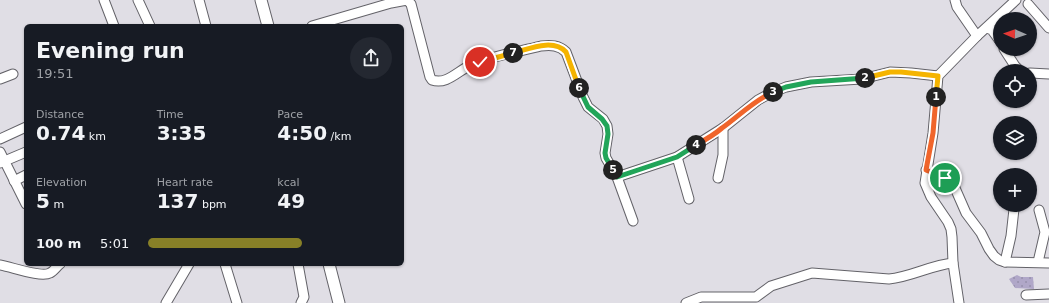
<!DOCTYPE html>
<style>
body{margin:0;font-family:"DejaVu Sans",sans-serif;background:#242831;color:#f1f3f6;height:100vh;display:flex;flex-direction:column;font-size:15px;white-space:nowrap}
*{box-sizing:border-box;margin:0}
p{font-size:13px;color:#9ea1a6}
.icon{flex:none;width:22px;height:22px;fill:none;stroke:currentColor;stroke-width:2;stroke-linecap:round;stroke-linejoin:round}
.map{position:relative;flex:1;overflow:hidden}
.details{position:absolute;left:24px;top:24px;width:380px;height:242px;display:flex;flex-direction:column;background:#171b24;border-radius:6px;box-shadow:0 1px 3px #0004}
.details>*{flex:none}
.needle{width:26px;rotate:272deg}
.fabs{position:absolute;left:993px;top:12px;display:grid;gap:8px}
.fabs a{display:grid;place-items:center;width:44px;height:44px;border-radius:50%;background:#171b24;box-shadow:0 1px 3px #0004;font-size:20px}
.pin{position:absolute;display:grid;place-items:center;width:34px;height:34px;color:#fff;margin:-17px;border:2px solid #fff;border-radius:50%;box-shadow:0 1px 4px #0007}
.km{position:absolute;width:20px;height:20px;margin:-10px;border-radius:50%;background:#222;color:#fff;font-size:11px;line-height:20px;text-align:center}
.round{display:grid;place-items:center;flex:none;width:42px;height:42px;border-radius:21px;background:#242831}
.head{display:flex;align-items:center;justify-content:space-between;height:68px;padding:0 12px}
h1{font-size:22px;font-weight:700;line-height:30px}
.metrics{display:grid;grid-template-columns:repeat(3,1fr);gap:6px;height:68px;padding:4px 12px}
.metrics div{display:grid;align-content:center}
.metrics b{font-size:20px;font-weight:700}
.metrics small{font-size:11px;font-weight:400}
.metrics p{font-size:11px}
ul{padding:0 12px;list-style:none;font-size:13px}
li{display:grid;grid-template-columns:64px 48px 1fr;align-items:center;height:30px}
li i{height:10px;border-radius:5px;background:#888027}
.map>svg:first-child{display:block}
.grass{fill:url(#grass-dots)}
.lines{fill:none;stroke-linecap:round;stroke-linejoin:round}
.minor-casing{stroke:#636268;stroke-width:11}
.major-casing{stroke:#636268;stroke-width:13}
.minor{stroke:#fff;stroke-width:9}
.major{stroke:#fff;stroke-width:11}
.split-1-casing{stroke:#fff;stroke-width:8}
.split-2-casing{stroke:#fff;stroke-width:8}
.split-3-casing{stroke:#fff;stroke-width:8}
.split-4-casing{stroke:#fff;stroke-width:8}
.split-5-casing{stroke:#fff;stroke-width:8}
.split-6-casing{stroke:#fff;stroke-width:8}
.split-7-casing{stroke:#fff;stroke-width:8}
.split-8-casing{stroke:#fff;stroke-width:8}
.split-1{stroke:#f0652b;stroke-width:5}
.split-2{stroke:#f5b400;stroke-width:5}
.split-3{stroke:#22a559;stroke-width:5}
.split-4{stroke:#f0652b;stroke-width:5}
.split-5{stroke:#22a559;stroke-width:5}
.split-6{stroke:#22a559;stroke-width:5}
.split-7{stroke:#f5b400;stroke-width:5}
.split-8{stroke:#f5b400;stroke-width:5}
</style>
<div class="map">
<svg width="1049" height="303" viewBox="0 0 1049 303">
<defs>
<pattern id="grass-dots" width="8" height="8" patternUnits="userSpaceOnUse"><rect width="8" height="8" fill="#b0a7c8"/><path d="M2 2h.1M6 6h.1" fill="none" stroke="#968fab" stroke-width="1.8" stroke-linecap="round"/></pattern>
</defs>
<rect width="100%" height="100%" fill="#e0dee5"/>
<polygon class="grass" points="1017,275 1021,277 1033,277 1034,289 1015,288 1009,279"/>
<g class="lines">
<defs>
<g id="minor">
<polyline points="104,0 114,26"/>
<polyline points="138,0 150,26"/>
<polyline points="199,0 206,26"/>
<polyline points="955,0 957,7 977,36"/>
<polyline points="1028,4 1049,28"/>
<path d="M312,26L391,3L407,0L411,4L430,77L432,80C446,85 457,72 469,66C490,56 517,52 541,46C551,45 559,45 566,52L583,97L588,107L603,119L607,126L608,134L605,153L606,158L617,177L633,221"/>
<polyline points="987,28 992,30 1000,41"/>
<polyline points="1004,49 1015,66 1020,71"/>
<polyline points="1030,73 1049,74"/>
<polyline points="0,79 13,74"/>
<polyline points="0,139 26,127"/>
<polyline points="0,152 26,204"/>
<polyline points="677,157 689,199"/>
<polyline points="0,163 26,152"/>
<polyline points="926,170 940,175 949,181 955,188 966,213 981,233 989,249 994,256 999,260 1005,262 1049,263"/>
<polyline points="617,177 677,157 723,128 758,100 771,93 786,87 811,82 862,79 890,72 911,73 938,76"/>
<polyline points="718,178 723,155 723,128"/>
<polyline points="14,181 26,175"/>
<polyline points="1005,262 1011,236 1014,209"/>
<polyline points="1038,262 1045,232 1039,210"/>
<polyline points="225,264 237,303"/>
<polyline points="298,264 304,297 301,303"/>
<path d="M0,265C12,267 41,278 50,273C54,271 57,266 60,264"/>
<polyline points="1026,295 1049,294"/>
<polyline points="166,303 189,264"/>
<path d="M686,303L701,297H756L771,286L812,273L889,279C911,277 931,265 953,263"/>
<polyline points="959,303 953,263 952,237 951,229 948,222 931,197 925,183 933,133 938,76 977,36 1016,0"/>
</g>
<g id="major">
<polyline points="261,0 268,26"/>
<polyline points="329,264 339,303"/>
</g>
</defs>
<use href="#minor" class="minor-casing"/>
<use href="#major" class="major-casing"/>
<use href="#minor" class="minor"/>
<use href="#major" class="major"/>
</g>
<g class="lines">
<defs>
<polyline id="split-1" points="936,97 933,133 926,170 945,178"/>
<polyline id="split-2" points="865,78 890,72 901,72 938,76 936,97"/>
<polyline id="split-3" points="773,92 786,87 811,82 865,78"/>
<path id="split-4" d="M696,145C705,140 714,135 722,128C739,116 753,101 773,92"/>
<polyline id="split-5" points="613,170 617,177 677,157 696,145"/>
<polyline id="split-6" points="579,88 588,107 602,119 607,126 608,134 605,153 606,158 613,170"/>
<path id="split-7" d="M513,53C529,49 553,38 566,52L579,88"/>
<polyline id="split-8" points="480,62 513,53"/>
</defs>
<use href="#split-1" class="split-1-casing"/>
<use href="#split-2" class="split-2-casing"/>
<use href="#split-3" class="split-3-casing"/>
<use href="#split-4" class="split-4-casing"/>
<use href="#split-5" class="split-5-casing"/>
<use href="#split-6" class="split-6-casing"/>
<use href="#split-7" class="split-7-casing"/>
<use href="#split-8" class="split-8-casing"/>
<use href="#split-1" class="split-1"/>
<use href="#split-2" class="split-2"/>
<use href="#split-3" class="split-3"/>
<use href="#split-4" class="split-4"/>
<use href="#split-5" class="split-5"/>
<use href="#split-6" class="split-6"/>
<use href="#split-7" class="split-7"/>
<use href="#split-8" class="split-8"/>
</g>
</svg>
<div class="fabs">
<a><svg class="needle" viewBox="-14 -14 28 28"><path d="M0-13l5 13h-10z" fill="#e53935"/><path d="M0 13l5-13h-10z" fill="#9ea1a6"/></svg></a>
<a><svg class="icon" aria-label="locate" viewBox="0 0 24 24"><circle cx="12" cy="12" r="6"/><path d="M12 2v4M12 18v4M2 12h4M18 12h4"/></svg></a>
<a><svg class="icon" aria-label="layers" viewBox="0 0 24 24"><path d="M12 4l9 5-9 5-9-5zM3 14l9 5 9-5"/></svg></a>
<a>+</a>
</div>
<div class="pin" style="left:945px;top:178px;background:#1e9e55"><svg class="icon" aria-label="arrive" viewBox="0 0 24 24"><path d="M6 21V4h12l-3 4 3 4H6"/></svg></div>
<div class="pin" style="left:480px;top:62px;background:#d93025"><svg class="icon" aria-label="check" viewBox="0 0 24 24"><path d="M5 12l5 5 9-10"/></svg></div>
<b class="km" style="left:936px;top:97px">1</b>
<b class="km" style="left:865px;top:78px">2</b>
<b class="km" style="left:773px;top:92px">3</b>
<b class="km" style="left:696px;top:145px">4</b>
<b class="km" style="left:613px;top:170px">5</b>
<b class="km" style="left:579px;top:88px">6</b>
<b class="km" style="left:513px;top:53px">7</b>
<section class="details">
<div class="head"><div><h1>Evening run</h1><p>19:51</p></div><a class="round"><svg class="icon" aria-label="share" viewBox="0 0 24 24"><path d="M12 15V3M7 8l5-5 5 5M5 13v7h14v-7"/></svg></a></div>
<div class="metrics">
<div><p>Distance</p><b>0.74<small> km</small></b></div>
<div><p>Time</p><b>3:35</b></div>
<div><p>Pace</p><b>4:50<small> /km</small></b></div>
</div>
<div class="metrics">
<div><p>Elevation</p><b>5<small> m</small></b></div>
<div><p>Heart rate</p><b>137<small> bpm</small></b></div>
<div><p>kcal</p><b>49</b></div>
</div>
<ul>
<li><b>100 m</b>5:01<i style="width:63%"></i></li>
</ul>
</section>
</div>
